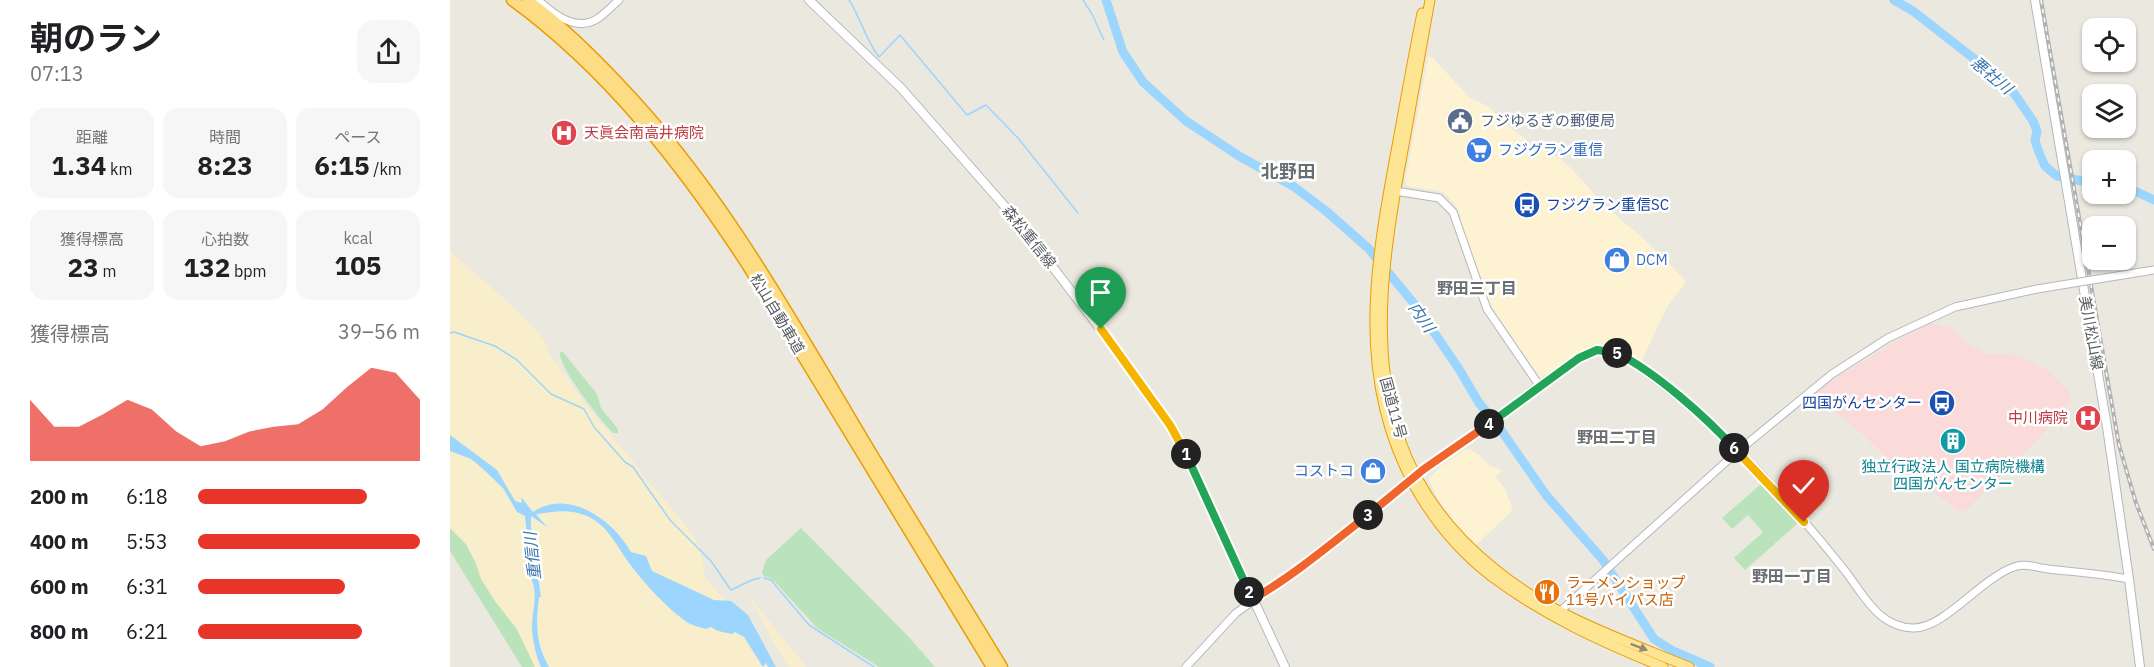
<!DOCTYPE html>
<html lang="ja">
<meta charset="utf-8">
<style>
body{margin:0;font-family:"IBM Plex Sans","Noto Sans JP",sans-serif;background:#f6f6f6;color:#202124;height:100vh;display:flex;flex-direction:column;font-size:22px;white-space:nowrap}
*{box-sizing:border-box;margin:0}
p{font-size:20px;color:#757577}
.icon{flex:none;width:33px;height:33px;fill:none;stroke:currentColor;stroke-width:2;stroke-linecap:round;stroke-linejoin:round}
.map{position:relative;flex:1;overflow:hidden}
.drawer{display:flex;flex-direction:column;background:#fff;width:450px}
.drawer>*{flex:none}
.controls{position:absolute;left:1632px;top:18px;display:grid;gap:12px}
.controls a{display:grid;place-items:center;width:54px;height:54px;border-radius:12px;background:#fff;box-shadow:0 2px 4px #0004;font-size:30px}
.pin{position:absolute;display:grid;place-items:center;width:51px;height:51px;color:#fff;margin:-62px -26px;border-radius:50% 50% 50% 0;rotate:-45deg;box-shadow:0 0 6px #0007}
.pin .icon{rotate:45deg}
.km{position:absolute;width:30px;height:30px;margin:-15px;border-radius:50%;background:#222;color:#fff;font-size:16px;line-height:30px;text-align:center}
.round{display:grid;place-items:center;flex:none;width:63px;height:63px;border-radius:18px;background:#f6f6f6}
.headline{display:flex;align-items:center;justify-content:space-between;height:102px;padding:0 30px}
h1{font-size:33px;font-weight:700;line-height:45px}
.metrics{display:grid;grid-template-columns:repeat(3,1fr);gap:9px;height:102px;padding:6px 30px}
.metrics div{display:grid;align-content:center;border-radius:15px;background:#f6f6f6;text-align:center}
.metrics b{font-size:26px;font-weight:700}
.metrics small{font-size:16px;font-weight:400}
.metrics p{font-size:16px}
.chart{height:168px;padding:12px 30px}
.chart p{display:flex;justify-content:space-between}
.chart svg{width:100%;height:108px;margin-top:6px;fill:#e73529;opacity:.7}
ul{padding:0 30px;list-style:none;font-size:20px}
li{display:grid;grid-template-columns:96px 72px 1fr;align-items:center;height:45px}
li i{height:15px;border-radius:8px;background:#e73529}
main{display:flex;flex:1;min-height:0}
.map>svg:first-child{display:block}
.commercial{fill:#fdf3d2}
.medical{fill:#fadbd9}
.green{fill:#bbe3bb}
.sand{fill:#f9eecc}
.water{fill:#9cd5fe}
.lines{fill:none;stroke-linecap:round;stroke-linejoin:round}
.stream{stroke:#9cd5fe;stroke-width:1.5}
.river{stroke:#9cd5fe;stroke-width:9}
.tertiary-casing{stroke:#b5b7bc;stroke-width:9}
.secondary-casing{stroke:#b3b7bc;stroke-width:10}
.trunk-casing{stroke:#e99d02;stroke-width:11}
.motorway-casing{stroke:#e99d02;stroke-width:13}
.tertiary{stroke:#fff;stroke-width:7}
.secondary{stroke:#fff;stroke-width:8}
.trunk{stroke:#fde593;stroke-width:9}
.motorway{stroke:#fcdc85;stroke-width:10}
.rail-casing{stroke:#b1b2b2;stroke-width:4}
.rail{stroke:#fff;stroke-width:1.5;stroke-dasharray:4.5;stroke-linecap:butt}
.tertiary-bridge-casing{stroke:#b5b7bc;stroke-width:9;stroke-linecap:butt}
.tertiary-bridge{stroke:#fff;stroke-width:7}
.oneway{fill:#928c72}
.split-1-casing{stroke:#fff;stroke-width:12}
.split-2-casing{stroke:#fff;stroke-width:12}
.split-3-casing{stroke:#fff;stroke-width:12}
.split-4-casing{stroke:#fff;stroke-width:12}
.split-5-casing{stroke:#fff;stroke-width:12}
.split-6-casing{stroke:#fff;stroke-width:12}
.split-7-casing{stroke:#fff;stroke-width:12}
.split-1{stroke:#f5b400;stroke-width:8}
.split-2{stroke:#22a559;stroke-width:8}
.split-3{stroke:#f0652b;stroke-width:8}
.split-4{stroke:#f0652b;stroke-width:8}
.split-5{stroke:#22a559;stroke-width:8}
.split-6{stroke:#22a559;stroke-width:8}
.split-7{stroke:#f5b400;stroke-width:8}
.labels{text-anchor:middle;stroke-width:5;stroke-linejoin:round;paint-order:stroke}
.service-label{font-size:15px;fill:#4e5e75;stroke:#fff;text-anchor:start}
.health-label{font-size:15px;fill:#be3a42;stroke:#fff;text-anchor:start}
.shop-label{font-size:15px;fill:#366cbe;stroke:#fff;text-anchor:start}
.transit-label{font-size:15px;fill:#164399;stroke:#fff;text-anchor:start}
.street-label{font-size:15px;fill:#585c60;stroke:#fff}
.culture-label{font-size:15px;fill:#0d838f;stroke:#fff}
.food-label{font-size:15px;fill:#c56008;stroke:#fff;text-anchor:start}
.water-label{font-size:16px;font-style:italic;fill:#3b75ae;stroke:#fff}
.neighbourhood-label{font-size:16px;font-weight:bold;fill:#696e72;stroke:#fff}
.quarter-label{font-size:18px;font-weight:bold;fill:#696e72;stroke:#fff}
</style>
<main>
<section class="drawer">
<div class="headline"><div><h1>朝のラン</h1><p>07:13</p></div><a class="round"><svg class="icon" aria-label="share" viewBox="0 0 24 24"><path d="M12 15V3M7 8l5-5 5 5M5 13v7h14v-7"/></svg></a></div>
<div class="metrics">
<div><p>距離</p><b>1.34<small> km</small></b></div>
<div><p>時間</p><b>8:23</b></div>
<div><p>ペース</p><b>6:15<small> /km</small></b></div>
</div>
<div class="metrics">
<div><p>獲得標高</p><b>23<small> m</small></b></div>
<div><p>心拍数</p><b>132<small> bpm</small></b></div>
<div><p>kcal</p><b>105</b></div>
</div>
<div class="chart"><p><span>獲得標高</span>39–56 m</p>
<svg viewBox="0 0 160 44" preserveAspectRatio="none"><path d="M0 44V19L10 30L20 30L30 25L40 19L50 23L60 32L70 38L80 36L90 32L100 30L110 29L120 23L130 14L140 6L150 8L160 19V44z"/></svg>
</div>
<ul>
<li><b>200 m</b>6:18<i style="width:76%"></i></li>
<li><b>400 m</b>5:53<i style="width:100%"></i></li>
<li><b>600 m</b>6:31<i style="width:66%"></i></li>
<li><b>800 m</b>6:21<i style="width:74%"></i></li>
</ul>
</section>
<div class="map">
<svg width="1704" height="667" viewBox="0 0 1704 667">
<rect width="100%" height="100%" fill="#ebe8df"/>
<g class="commercial">
<polygon points="978,57 982,57 1020,98 1038,106 1060,127 1080,143 1109,158 1123,170 1153,204 1195,240 1235,280 1235,284 1218,305 1192,360 1190,361 1162,346 1143,346 1091,380 1036,298 1010,224 1011,215 1004,203 993,192 958,186 955,182"/>
<polygon points="1019,449 1029,455 1042,467 1052,470 1046,477 1055,489 1063,510 1026,545 1008,526 988,500 979,479 990,467 1014,450"/>
</g>
<polygon class="medical" points="1478,323 1500,327 1518,344 1535,353 1563,355 1584,363 1596,369 1620,392 1619,404 1583,444 1515,511 1509,511 1481,490 1455,476 1410,432 1368,399 1365,394 1367,391 1399,370"/>
<g class="green">
<path d="M110,352H113L147,394L151,408L168,429V433H163C151,421 108,367 110,352Z"/>
<polygon points="1312,483 1348,523 1295,570 1284,558 1313,532 1298,515 1282,529 1272,518"/>
<polygon points="0,528 16,544 25,561 32,579 45,601 67,629 85,667 72,667 0,551"/>
<polygon points="351,528 457,635 485,667 429,667 367,628 327,584 320,578 314,576 312,572 316,560"/>
</g>
<g class="sand">
<path d="M0,251C18,269 99,332 99,353L139,409L191,471L192,476L208,492L243,535L250,547L255,578L280,605L310,660L319,667H85L67,629L45,601L31,579L25,561L16,544L0,528Z"/>
<polygon points="299,596 356,667 339,667 328,650"/>
</g>
<path class="water" d="M0,435L47,470L65,501L72,503L71,497L83,512C119,488 163,520 181,552L196,556L202,571L264,600L281,601L298,615L326,667H318L316,663L313,667L294,637L285,632L282,634L268,631L261,627L256,629C249,627 240,625 234,620C215,606 197,586 182,567C165,545 156,517 123,512C112,510 97,513 86,514L97,527L81,516V527L91,597H89C86,624 85,642 99,667H91C86,656 83,642 82,630C81,612 91,590 78,575L80,565L75,516L67,512L53,488L32,468L21,459L0,451Z"/>
<g class="lines">
<g class="stream">
<path d="M399,0C411,18 415,39 429,57L450,35L517,115L536,105L568,138L628,213"/>
<polyline points="633,0 642,14 654,40"/>
<polyline points="0,333 4,332 45,346 67,360 101,394 134,409 144,427 175,462 183,467 220,520 261,561 281,590 302,580 310,578"/>
<polyline points="314,578 321,580 359,625 424,667"/>
</g>
<g class="river">
<polyline points="656,0 673,52 693,82 736,121 789,156 843,186 876,211 918,248 966,306 1009,369 1029,403 1049,427 1096,495 1153,560 1204,639 1223,651 1260,667"/>
<polyline points="1444,0 1463,11 1559,86 1583,121 1587,131 1585,141 1590,155 1595,166 1602,172 1607,176 1642,183"/>
<polyline points="1676,189 1687,192 1704,200"/>
</g>
<defs>
<g id="tertiary">
<path d="M88,0C103,14 126,32 147,19C155,14 162,6 169,0"/>
<polyline points="945,191 989,198 1003,212 1037,309 1089,385"/>
<polyline points="1679,274 1704,270"/>
<polyline points="1108,613 1287,452 1382,374 1438,338 1505,307 1587,289"/>
<path d="M736,667L786,613L860,560L974,469L1050,416L1089,385L1129,358L1147,350H1160L1175,357C1260,415 1332,491 1396,572C1414,596 1429,627 1463,628C1495,629 1532,576 1567,566C1576,563 1588,568 1598,569C1625,572 1652,574 1679,579"/>
</g>
<g id="secondary">
<polyline points="359,0 451,88 565,218 672,357 720,425 734,451 835,667"/>
<polyline points="1585,0 1657,427 1679,579 1690,667"/>
</g>
<g id="trunk">
<path d="M980,0C971,52 961,104 952,156C923,311 907,459 1045,569C1102,616 1171,639 1239,667"/>
<path d="M972,13C963,57 955,102 947,146C925,263 904,377 965,487C984,521 1010,552 1041,576C1094,616 1152,642 1213,667"/>
</g>
<g id="motorway">
<path d="M62,0C158,70 233,166 298,266L542,667"/>
<path d="M77,0C110,24 140,53 168,83C263,182 328,296 398,414C448,499 501,583 552,667"/>
</g>
</defs>
<use href="#tertiary" class="tertiary-casing"/>
<use href="#secondary" class="secondary-casing"/>
<use href="#trunk" class="trunk-casing"/>
<use href="#motorway" class="motorway-casing"/>
<use href="#tertiary" class="tertiary"/>
<use href="#secondary" class="secondary"/>
<use href="#trunk" class="trunk"/>
<use href="#motorway" class="motorway"/>
<defs>
<polyline id="rail" points="1591,0 1669,445 1686,503 1704,549"/>
</defs>
<use href="#rail" class="rail-casing"/>
<use href="#rail" class="rail"/>
<defs>
<polyline id="tertiary-bridge" points="1587,289 1679,274"/>
</defs>
<use href="#tertiary-bridge" class="tertiary-bridge-casing"/>
<use href="#tertiary-bridge" class="tertiary-bridge"/>
</g>
<defs><path id="oneway-solid" d="M-6-.8H1V-3.2L6.5 0L1 3.2V.8H-6Z" transform="scale(1.5)"/></defs>
<use class="oneway" href="#oneway-solid" transform="translate(1189 647) rotate(21)"/>
<g class="lines">
<defs>
<polyline id="split-1" points="651,329 720,425 736,454"/>
<polyline id="split-2" points="736,454 799,592"/>
<path id="split-3" d="M799,592L803,599C844,575 881,544 918,515"/>
<polyline id="split-4" points="918,515 974,469 1039,424"/>
<polyline id="split-5" points="1039,424 1129,358 1147,350 1167,353"/>
<path id="split-6" d="M1167,353C1205,372 1255,416 1284,448"/>
<polyline id="split-7" points="1284,448 1354,522"/>
</defs>
<use href="#split-1" class="split-1-casing"/>
<use href="#split-2" class="split-2-casing"/>
<use href="#split-3" class="split-3-casing"/>
<use href="#split-4" class="split-4-casing"/>
<use href="#split-5" class="split-5-casing"/>
<use href="#split-6" class="split-6-casing"/>
<use href="#split-7" class="split-7-casing"/>
<use href="#split-1" class="split-1"/>
<use href="#split-2" class="split-2"/>
<use href="#split-3" class="split-3"/>
<use href="#split-4" class="split-4"/>
<use href="#split-5" class="split-5"/>
<use href="#split-6" class="split-6"/>
<use href="#split-7" class="split-7"/>
</g>
<defs>
<symbol id="civic-disc" viewBox="-11 -11 22 22"><circle r="9.5" fill="#5c6f8a" stroke="#fff"/><path d="M-.6-6.5H3V-4.5H.6V-3L4-1V1h2V6H-6V1h2V-1L-.6-3ZM-1.2 2.5V6h2.4V2.5Z" fill="#fff"/></symbol>
<symbol id="hospital-disc" viewBox="-11 -11 22 22"><circle r="9.5" fill="#e0444e" stroke="#fff"/><path d="M-5-5h3v3.5h4V-5h3V5h-3V1.5h-4V5h-3Z" fill="#fff"/></symbol>
<symbol id="supermarket-disc" viewBox="-11 -11 22 22"><circle r="9.5" fill="#3f7fe0" stroke="#fff"/><path d="M-6-5.5h2.5l.6 2H6L4.5 2H-2.5L-4.4-4H-6ZM-1.5 3.2a1.3 1.3 0 1 0 .1 0ZM3 3.2a1.3 1.3 0 1 0 .1 0Z" fill="#fff"/></symbol>
<symbol id="bus-disc" viewBox="-11 -11 22 22"><circle r="9.5" fill="#1a4fb4" stroke="#fff"/><path d="M-5-6H5V4H4V6H2V4H-2V6H-4V4H-5ZM-3.5-4V0h7V-4ZM-3.5 1.2v1.5H-2V1.2ZM2 1.2v1.5H3.5V1.2Z" fill="#fff"/></symbol>
<symbol id="shop-disc" viewBox="-11 -11 22 22"><circle r="9.5" fill="#3f7fe0" stroke="#fff"/><path d="M-5-2.5h2.3a2.7 3.5 0 0 1 5.4 0H5L5.5 6h-11ZM-1.5-2.5h3a1.5 2.3 0 0 0-3 0Z" fill="#fff"/></symbol>
<symbol id="building-disc" viewBox="-11 -11 22 22"><circle r="9.5" fill="#0f9aa8" stroke="#fff"/><path d="M-4-6H4V6H1V3H-1V6H-4ZM-2.5-4.3h1.7v1.8h-1.7ZM.8-4.3h1.7v1.8H.8ZM-2.5-1h1.7V.8h-1.7ZM.8-1h1.7V.8H.8Z" fill="#fff"/></symbol>
<symbol id="restaurant-disc" viewBox="-11 -11 22 22"><circle r="9.5" fill="#e8710a" stroke="#fff"/><path d="M-5-6h1v4h1v-4h1v4h1v-4h1v5L-1.5 .5V6h-2V.5L-5-1ZM5-6V6H3V1.5H1.5Q1.5-4 5-6Z" fill="#fff"/></symbol>
</defs>
<g fill-rule="evenodd">
<use href="#civic-disc" x="995" y="106" width="30" height="30"/>
<use href="#hospital-disc" x="99" y="118" width="30" height="30"/>
<use href="#supermarket-disc" x="1014" y="135" width="30" height="30"/>
<use href="#bus-disc" x="1062" y="190" width="30" height="30"/>
<use href="#shop-disc" x="1152" y="245" width="30" height="30"/>
<use href="#bus-disc" x="1477" y="388" width="30" height="30"/>
<use href="#hospital-disc" x="1623" y="403" width="30" height="30"/>
<use href="#building-disc" x="1488" y="426" width="30" height="30"/>
<use href="#shop-disc" x="908" y="456" width="30" height="30"/>
<use href="#restaurant-disc" x="1082" y="577" width="30" height="30"/>
</g>
<g class="labels">
<g class="service-label">
<text x="1030" y="126">フジゆるぎの郵便局</text>
</g>
<g class="health-label">
<text x="134" y="138">天眞会南高井病院</text>
<text x="1618" y="423" text-anchor="end">中川病院</text>
</g>
<g class="shop-label">
<text x="1048" y="155">フジグラン重信</text>
<text x="1186" y="265">DCM</text>
<text x="904" y="476" text-anchor="end">コストコ</text>
</g>
<g class="transit-label">
<text x="1096" y="210">フジグラン重信SC</text>
<text x="1472" y="408" text-anchor="end">四国がんセンター</text>
</g>
<g class="street-label">
<text transform="translate(579 237) rotate(51)" y="5">森松重信線</text>
<text transform="translate(327 314) rotate(59)" y="5">松山自動車道</text>
<text transform="translate(1641 333) rotate(80)" y="5">美川松山線</text>
<text transform="translate(943 408) rotate(75)" y="5">国道11号</text>
</g>
<g class="culture-label">
<text x="1503" y="472">独立行政法人 国立病院機構<tspan x="1503" dy="17">四国がんセンター</tspan></text>
</g>
<g class="food-label">
<text x="1116" y="588">ラーメンショップ<tspan x="1116" dy="17">11号バイパス店</tspan></text>
</g>
<g class="water-label">
<text transform="translate(1542 75) rotate(40)" y="6">悪社川</text>
<text transform="translate(972 317) rotate(55)" y="6">内川</text>
<text transform="translate(82 556) rotate(-96)" y="6">重信川</text>
</g>
<g class="neighbourhood-label">
<text x="1027" y="294">野田三丁目</text>
<text x="1167" y="443">野田二丁目</text>
<text x="1342" y="582">野田一丁目</text>
</g>
<g class="quarter-label">
<text x="838" y="178">北野田</text>
</g>
</g>
</svg>
<div class="controls">
<a><svg class="icon" aria-label="locate" viewBox="0 0 24 24"><circle cx="12" cy="12" r="6"/><path d="M12 2v4M12 18v4M2 12h4M18 12h4"/></svg></a>
<a><svg class="icon" aria-label="layers" viewBox="0 0 24 24"><path d="M12 4l9 5-9 5-9-5zM3 14l9 5 9-5"/></svg></a>
<a>+</a>
<a>−</a>
</div>
<div class="pin" style="left:651px;top:329px;background:#1e9e55"><svg class="icon" aria-label="arrive" viewBox="0 0 24 24"><path d="M6 21V4h12l-3 4 3 4H6"/></svg></div>
<div class="pin" style="left:1354px;top:522px;background:#d93025"><svg class="icon" aria-label="check" viewBox="0 0 24 24"><path d="M5 12l5 5 9-10"/></svg></div>
<b class="km" style="left:736px;top:454px">1</b>
<b class="km" style="left:799px;top:592px">2</b>
<b class="km" style="left:918px;top:515px">3</b>
<b class="km" style="left:1039px;top:424px">4</b>
<b class="km" style="left:1167px;top:353px">5</b>
<b class="km" style="left:1284px;top:448px">6</b>
</div>
</main>
